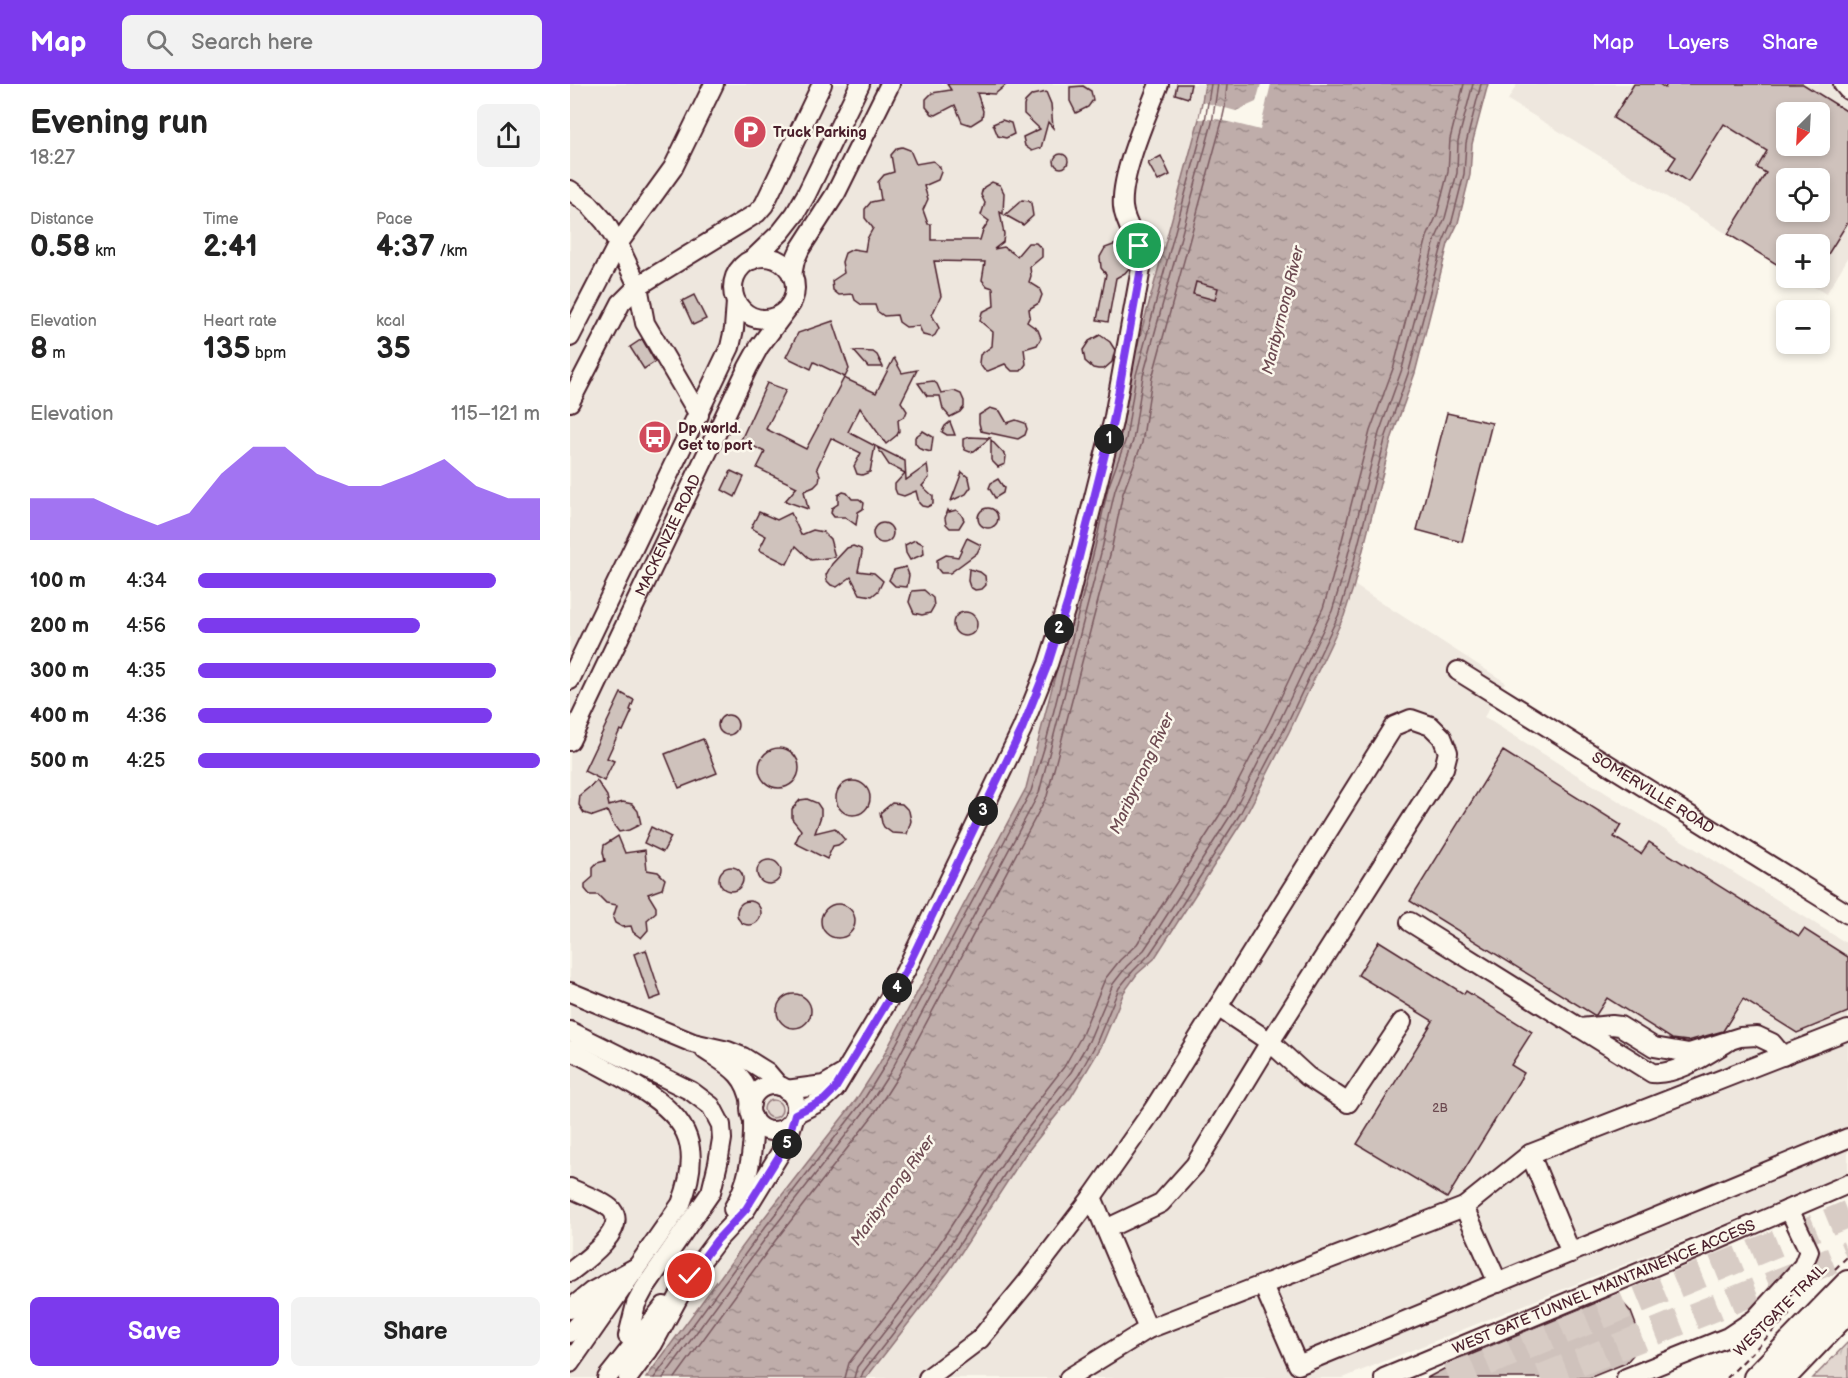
<!DOCTYPE html>
<meta charset="utf-8">
<style>
body{margin:0;font-family:"Balsamiq Sans",sans-serif;background:#f2f2f2;color:#222;height:100vh;display:flex;flex-direction:column;font-size:22px;white-space:nowrap}
*{box-sizing:border-box;margin:0}
p{font-size:20px;color:#767676}
.icon{flex:none;width:33px;height:33px;fill:none;stroke:currentColor;stroke-width:2;stroke-linecap:round;stroke-linejoin:round}
.map{position:relative;flex:1;overflow:hidden}
.panel{display:flex;flex-direction:column;background:#fff;width:570px}
.panel>*{flex:none}
.needle{width:39px;rotate:204deg}
.controls{position:absolute;left:1206px;top:18px;display:grid;gap:12px}
.controls a{display:grid;place-items:center;width:54px;height:54px;border-radius:9px;background:#fff;box-shadow:0 3px 9px #0003;font-size:30px}
.pin{position:absolute;display:grid;place-items:center;width:51px;height:51px;color:#fff;margin:-26px;border:3px solid #fff;border-radius:50%;box-shadow:0 2px 6px #0007}
.km{position:absolute;width:30px;height:30px;margin:-15px;border-radius:50%;background:#222;color:#fff;font-size:16px;line-height:30px;text-align:center}
.round{display:grid;place-items:center;flex:none;width:63px;height:63px;border-radius:9px;background:#f2f2f2}
.headline{display:flex;align-items:center;justify-content:space-between;height:102px;padding:0 30px}
h1{font-size:33px;font-weight:800;line-height:45px}
.stats{display:grid;grid-template-columns:repeat(3,1fr);gap:9px;height:102px;padding:6px 30px}
.stats div{display:grid;align-content:center}
.stats b{font-size:30px;font-weight:800}
.stats small{font-size:16px;font-weight:400}
.stats p{font-size:16px}
.chart{height:168px;padding:12px 30px}
.chart p{display:flex;justify-content:space-between}
.chart svg{width:100%;height:108px;margin-top:6px;fill:#7c3aed;opacity:.7}
.button{display:flex;gap:12px;margin-top:auto;padding:12px 30px}
.button a{flex:1;height:69px;border-radius:9px;background:#7c3aed;color:#fff;font-size:24px;font-weight:800;line-height:69px;text-align:center}
.button a+a{background:#f2f2f2;color:#222}
ul{padding:0 30px;list-style:none;font-size:20px}
li{display:grid;grid-template-columns:96px 72px 1fr;align-items:center;height:45px}
li i{height:15px;border-radius:8px;background:#7c3aed}
header{display:flex;align-items:center;gap:36px;box-sizing:border-box;height:84px;padding:0 30px;background:#7c3aed;color:#fff}
header strong{font-size:28px}
nav{display:flex;gap:33px;margin-inline-start:auto;font-size:21px}
.search{width:420px;height:54px;background:#f2f2f2;display:flex;align-items:center;gap:15px;box-sizing:border-box;padding:0 21px;border-radius:9px;color:#767676;font-size:22px}
main{display:flex;flex:1;min-height:0}
.map>svg:first-child{display:block}
.built{fill:#eee7de;fill-rule:evenodd}
.grass{fill:#e2d7d0;stroke:#967b7e;stroke-width:1.5}
.park{fill:url(#park-tufts);stroke:#967b7e;stroke-width:1.5}
.water{fill:url(#water-ripples);stroke:#907477;stroke-width:1.5}
.pier{fill:#fbf7ec}
.lines{fill:none;stroke-linecap:round;stroke-linejoin:round}
.shore{stroke:#79585e;stroke-width:1.5}
.building{fill:#cfc2bc;stroke:#4a1f2b;stroke-width:1.5;fill-rule:evenodd}
.highway-tunnel{stroke:#d8ccc5;stroke-width:27;stroke-dasharray:27 14;stroke-linecap:butt}
.minor-casing{stroke:#4a1f2b;stroke-width:22}
.major-casing{stroke:#4a1f2b;stroke-width:28}
.path{stroke:#4a1f2b;stroke-width:2;stroke-dasharray:6 4.5;stroke-linecap:butt}
.minor{stroke:#fbf7ec;stroke-width:18}
.major{stroke:#fbf7ec;stroke-width:24}
.route-casing{stroke:#fff;stroke-width:12}
.route{stroke:#7c3aed;stroke-width:8}
.labels{text-anchor:middle;stroke-width:5;stroke-linejoin:round;paint-order:stroke}
.number-label{font-size:12px;fill:#6b484f}
.poi-label{font-size:15px;font-weight:bold;fill:#4a1f2b;stroke:#fbf7ec;text-anchor:start}
.street-label{font-size:15px;fill:#4a1f2b;stroke:#fbf7ec}
.water-label{font-size:16px;font-style:italic;fill:#6d4a51;stroke:#fbf7ec}
</style>
<header>
<strong>Map</strong>
<div class="search"><svg class="icon" aria-label="search" viewBox="0 0 24 24"><circle cx="10" cy="10" r="6"/><path d="M15 15l6 6"/></svg>Search here</div>
<nav><a>Map</a><a>Layers</a><a>Share</a></nav>
</header>
<main>
<section class="panel">
<div class="headline"><div><h1>Evening run</h1><p>18:27</p></div><a class="round"><svg class="icon" aria-label="share" viewBox="0 0 24 24"><path d="M12 15V3M7 8l5-5 5 5M5 13v7h14v-7"/></svg></a></div>
<div class="stats">
<div><p>Distance</p><b>0.58<small> km</small></b></div>
<div><p>Time</p><b>2:41</b></div>
<div><p>Pace</p><b>4:37<small> /km</small></b></div>
</div>
<div class="stats">
<div><p>Elevation</p><b>8<small> m</small></b></div>
<div><p>Heart rate</p><b>135<small> bpm</small></b></div>
<div><p>kcal</p><b>35</b></div>
</div>
<div class="chart"><p><span>Elevation</span>115–121 m</p>
<svg viewBox="0 0 160 44" preserveAspectRatio="none"><path d="M0 44V27L10 27L20 27L30 33L40 38L50 33L60 17L70 6L80 6L90 17L100 22L110 22L120 17L130 11L140 22L150 27L160 27V44z"/></svg>
</div>
<ul>
<li><b>100 m</b>4:34<i style="width:87%"></i></li>
<li><b>200 m</b>4:56<i style="width:65%"></i></li>
<li><b>300 m</b>4:35<i style="width:87%"></i></li>
<li><b>400 m</b>4:36<i style="width:86%"></i></li>
<li><b>500 m</b>4:25<i style="width:100%"></i></li>
</ul>
<div class="button"><a>Save</a><a>Share</a></div>
</section>
<div class="map">
<svg width="1278" height="1294" viewBox="0 0 1278 1294">
<defs>
<pattern id="park-tufts" width="24" height="20" patternUnits="userSpaceOnUse" patternTransform="scale(1.5)"><rect width="24" height="20" fill="#e2d7d0"/><path d="M3 7l-1-3M5 7V3M7 7l1-3M15 17l-1-3M17 17v-4M19 17l1-3" fill="none" stroke="#c3b8b3"/></pattern>
<pattern id="water-ripples" width="26" height="14" patternUnits="userSpaceOnUse" patternTransform="scale(1.5)"><rect width="26" height="14" fill="#bfadaa"/><path d="M2 4q2-2 4 0t4 0M15 11q2-2 4 0t4 0" fill="none" stroke="#9d8c8b"/></pattern>
</defs>
<rect width="100%" height="100%" fill="#fbf7ec"/>
<filter id="ink" filterUnits="userSpaceOnUse"><feTurbulence type="fractalNoise" baseFrequency=".0167" numOctaves="2"/><feDisplacementMap in="SourceGraphic" scale="12" xChannelSelector="R" yChannelSelector="G"/><feConvolveMatrix kernelMatrix="1 2 1 2 8 2 1 2 1" color-interpolation-filters="sRGB"/></filter>
<g filter="url(#ink)">
<g class="built">
<polygon points="0,0 635,0 629,35 560,289 550,354 519,461 456,704 310,980 286,1016 187,1143 76,1294 0,1294"/>
<path d="M947,0H1278V174L1256,210L1229,194H1250V160H1216V186L938,16ZM1216,28H1250V62H1216ZM1216,94H1250V128H1216Z"/>
<polygon points="784,501 935,598 914,633 1278,860 1278,1090 773,1294 296,1294 379,1187 454,1072 501,1013 531,963 554,908 567,890 584,875 675,733 719,648 774,532"/>
</g>
<circle class="grass" cx="203" cy="1025" r="9"/>
<polygon class="park" points="1278,1258 1278,1294 1243,1294"/>
<polygon class="water" points="635,0 918,0 902,60 900,91 888,139 878,160 845,289 822,353 784,501 774,532 719,648 675,733 584,875 567,890 554,908 531,963 501,1013 454,1072 379,1187 296,1294 76,1294 187,1143 286,1016 309,980 456,704 519,461 550,354 560,289 629,35"/>
<polygon class="pier" points="691,0 701,0 690,46 647,35 629,35 633,18 666,27 686,18"/>
<g class="lines">
<g class="shore">
<polyline points="84,1294 192,1147 291,1020 314,983 461,707 476,658 525,463 538,404 556,355 566,291 635,37 641,0"/>
<polyline points="93,1294 198,1151 297,1024 321,987 469,709 532,465 545,406 563,357 573,292 642,39 648,0"/>
<polyline points="105,1294 205,1157 304,1030 328,992 477,712 541,467 553,409 572,359 582,294 651,41 655,23 657,0"/>
<polyline points="275,1294 279,1279 360,1174 435,1059 494,983 511,953 535,895 550,876 567,860 580,840 656,721 699,638 753,524 762,495 800,347 824,282 857,153 867,131 878,88 880,55 894,0"/>
<polyline points="284,1294 287,1283 368,1179 443,1064 501,988 519,957 543,900 557,882 574,866 588,845 664,726 707,642 762,527 771,498 809,349 832,285 865,156 875,134 887,89 888,57 903,0"/>
<polyline points="291,1294 293,1288 374,1184 449,1068 508,992 526,960 549,904 563,887 579,871 594,849 670,730 714,646 769,530 778,500 816,352 839,287 873,158 882,137 894,90 896,59 911,0"/>
</g>
</g>
<g class="building">
<polygon points="377,0 437,0 425,10 407,9 413,27 412,34 401,41 392,38 385,21 366,31 362,30 356,23 356,15 362,9 381,6"/>
<polygon points="607,0 621,0 618,14 605,10"/>
<path d="M1064,0H1089L1095,4L1097,0H1233L1278,28V138L1250,183V160H1216V186L1158,150L1196,89L1187,84L1197,67L1154,40L1118,98L1098,85L1106,73L1043,34ZM1216,28H1250V62H1216ZM1216,94H1250V128H1216Z"/>
<polygon points="513,2 521,7 523,16 518,23 506,29 500,17 500,3"/>
<polygon points="476,8 481,20 483,44 478,38 471,64 462,67 455,62 453,53 470,45 454,30 454,22 455,18 462,11"/>
<polygon points="432,36 441,39 444,50 436,54 428,52 423,40"/>
<polygon points="332,63 340,66 346,80 363,77 370,83 371,88 368,96 354,102 358,115 353,126 358,140 361,140 361,156 410,156 413,146 419,137 411,131 415,119 411,111 412,107 414,103 422,98 430,101 434,109 433,130 430,128 434,150 433,158 424,165 434,163 447,172 458,159 466,159 472,165 472,173 460,183 461,192 459,198 469,204 472,211 469,219 459,225 460,232 457,238 468,246 471,254 467,261 454,265 456,280 451,287 442,287 435,280 418,287 414,286 409,279 410,271 422,262 423,248 410,237 412,228 424,222 423,204 417,202 412,196 415,178 364,177 371,212 362,231 369,244 365,251 362,253 353,251 349,242 336,243 329,238 327,231 314,232 307,227 305,221 292,221 285,216 283,210 269,211 263,206 262,197 274,189 272,178 275,169 283,165 295,167 297,155 303,144 295,134 295,125 301,118 311,116 308,98 314,91 324,88 321,71 327,64"/>
<circle cx="491" cy="77" r="7"/>
<polygon points="591,72 600,91 588,97 578,79"/>
<polygon points="452,116 459,117 461,119 463,132 453,141 435,131"/>
<polygon points="546,160 551,161 558,167 560,183 555,189 546,194 538,238 527,236 536,190 531,184 530,173 535,164"/>
<polygon points="626,198 648,204 645,216 623,210"/>
<polygon points="124,211 136,235 123,241 112,217"/>
<polygon points="263,237 279,285 275,293 244,278 241,285 216,273 228,249"/>
<polygon points="530,251 540,258 545,266 542,278 534,285 528,285 523,284 515,277 513,266 519,257"/>
<polygon points="72,255 85,278 74,285 60,263"/>
<polygon points="284,267 303,268 307,271 313,283 298,283"/>
<polygon points="324,274 332,289 347,286 331,318 337,327 335,332 328,336 329,347 327,351 316,360 290,324 278,348 305,362 300,388 292,391 287,390 284,382 291,369 261,354 247,384 250,391 249,398 244,403 234,407 238,425 215,417 227,403 187,384 195,368 171,356 197,299 216,306 196,345 236,365 274,294 306,309"/>
<polygon points="363,297 367,300 371,309 384,307 391,310 394,317 394,323 390,328 380,333 373,325 370,312 357,312 348,299"/>
<polygon points="420,324 430,327 437,339 446,336 455,339 457,345 455,351 448,355 411,347 409,339 409,331"/>
<polygon points="877,329 922,339 892,458 847,446"/>
<polygon points="380,338 385,351 377,351 372,348 375,342"/>
<polygon points="353,347 363,353 361,368 350,365 345,359 345,353"/>
<polygon points="400,353 420,354 404,367 400,368 395,366 393,362 393,355"/>
<polygon points="421,356 436,372 435,380 428,383 421,376"/>
<polygon points="307,363 335,377 336,396 357,381 359,394 352,402 363,412 363,420 357,423 352,422 349,419 346,407 334,412 327,410 325,405 325,400 335,389 319,381"/>
<polygon points="161,387 174,393 165,413 152,406"/>
<polygon points="392,388 399,394 401,403 396,410 381,417"/>
<polygon points="428,395 434,404 433,409 425,414 419,404 421,399"/>
<polygon points="273,408 277,409 282,415 289,415 294,419 293,425 288,428 286,441 275,433 264,433 261,429 262,424 268,420 268,411"/>
<circle cx="418" cy="434" r="10"/>
<polygon points="378,426 379,428 386,426 391,430 394,436 389,444 380,444 376,440 375,434"/>
<polygon points="189,428 207,436 221,429 231,451 243,446 253,448 260,455 265,473 241,476 226,462 217,480 189,466 196,452 181,444"/>
<circle cx="313" cy="449" r="10"/>
<polygon points="397,454 411,461 407,469 380,489 371,489 367,484 367,476 376,471 388,473"/>
<polygon points="345,456 353,460 354,470 340,476 336,469 335,461"/>
<polygon points="283,462 291,465 292,469 288,487 304,489 313,497 308,507 302,512 290,510 281,493 267,503 261,501 257,497 256,491 262,480 277,464"/>
<polygon points="336,483 339,491 337,503 325,502 319,496 324,486"/>
<polygon points="399,485 410,488 415,492 416,501 412,505 405,506 400,503 398,497"/>
<polygon points="354,506 363,514 364,522 360,529 352,531 344,529 339,518 342,507"/>
<circle cx="395" cy="540" r="12"/>
<polygon points="51,609 64,616 60,626 62,627 53,647 50,646 37,674 44,677 34,697 14,687"/>
<circle cx="158" cy="641" r="10"/>
<polygon points="133,655 147,689 109,704 95,670"/>
<circle cx="209" cy="684" r="20"/>
<polygon points="933,667 1051,741 1044,753 1071,770 1079,758 1229,852 1234,845 1278,873 1278,928 1227,949 1173,915 1153,947 1118,957 1102,955 1037,914 1026,931 1024,931 840,817"/>
<circle cx="283" cy="714" r="17"/>
<polygon points="27,697 37,712 39,722 53,718 62,720 68,727 71,740 59,746 49,748 43,740 37,727 23,732 14,729 9,721 10,711"/>
<polygon points="237,715 247,719 251,725 251,732 245,749 265,744 275,756 268,761 263,762 257,775 225,759 231,746 222,735 222,725 230,716"/>
<polygon points="322,719 332,720 339,727 341,737 337,750 322,749 314,743 312,739 310,729"/>
<polygon points="81,743 101,753 93,768 74,759"/>
<polygon points="48,752 55,769 75,766 77,786 88,788 95,795 92,805 78,810 86,823 86,828 77,836 78,846 71,854 63,848 61,842 52,843 45,839 43,834 47,821 36,819 28,811 20,811 15,805 15,800 23,793 23,783 27,779 35,777 33,768 34,761"/>
<circle cx="199" cy="788" r="12"/>
<circle cx="161" cy="795" r="12"/>
<circle cx="179" cy="829" r="12"/>
<circle cx="268" cy="837" r="17"/>
<polygon points="809,857 894,910 896,907 962,948 941,981 954,989 877,1114 787,1060 863,937 788,891"/>
<polygon points="76,866 91,912 80,916 64,870"/>
<circle cx="224" cy="927" r="17"/>
<polygon points="1040,1213 1052,1218 1061,1228 1069,1249 1063,1271 1056,1279 1019,1294 857,1294 900,1271"/>
</g>
<g class="lines">
<g class="highway-tunnel">
<polyline points="879,1294 1278,1130"/>
<polyline points="971,1294 1278,1170"/>
</g>
<defs>
<g id="minor">
<polyline points="1273,0 1278,6"/>
<polyline points="0,106 19,120 35,138 48,160 68,202 75,239 129,331"/>
<circle cx="194" cy="204" r="31"/>
<polyline points="182,176 211,148 225,130 236,111 290,0"/>
<polyline points="222,191 225,176 230,165 266,109 320,0"/>
<polyline points="0,253 48,160 103,84 144,0"/>
<polyline points="0,318 51,219 68,202 174,137 187,129 194,121 252,0"/>
<path id="s1" d="M888,587L1278,830"/>
<polyline points="0,596 160,263 164,245 166,218"/>
<path id="s2" d="M0,657L178,283L189,263L221,220"/>
<path d="M840,838L1082,989C1109,991 1136,971 1159,957"/>
<polyline points="0,908 123,959 158,967 173,973 197,988 209,1002"/>
<polyline points="648,923 700,958 737,992 778,1019 832,938"/>
<polyline points="1010,944 1042,941 1050,942 1084,963 1119,969 1170,953 1187,952 1202,959 1213,972"/>
<polyline points="0,947 121,1007 141,1022 151,1041 152,1055 148,1079 141,1108 74,1205 66,1220 58,1252 78,1267"/>
<path d="M0,966C21,977 41,987 61,999C115,1031 135,1058 111,1120L0,1279"/>
<path d="M135,966C159,982 176,989 181,1020"/>
<circle cx="203" cy="1024" r="23"/>
<polyline points="216,1006 254,1001 271,991"/>
<path d="M225,1030L253,1016L265,1005L335,888L452,645L478,580L498,517L543,338L572,179C572,158 555,144 553,123C550,91 577,31 589,0"/>
<polyline points="960,1070 1001,1169"/>
<path d="M0,1104C10,1109 35,1118 42,1126C58,1146 13,1178 0,1188"/>
<polyline points="522,1113 578,1245"/>
<polyline points="894,1123 928,1199"/>
<path d="M163,1125C180,1097 184,1066 183,1034"/>
<polyline points="693,1201 728,1281 1278,1054"/>
<polyline points="0,1225 21,1208 65,1184"/>
<polyline points="0,1249 35,1214"/>
<polyline points="37,1294 94,1222"/>
<polyline points="58,1294 83,1260 120,1192 147,1156 176,1125 184,1112 217,1058 224,1034"/>
<polyline points="358,1294 410,1255 457,1198 522,1113 583,1026 824,642 841,635 861,642 872,653 878,668 874,684 700,958 625,1081 591,1119 536,1145"/>
<polyline points="499,1294 578,1245 894,1123 960,1070 1278,946"/>
<path id="s3" d="M814,1294L1138,1160L1278,1100"/>
<polyline points="1056,1294 1158,1253 1185,1235 1233,1182 1239,1167 1219,1125"/>
</g>
<g id="major">
<polyline points="1186,1294 1278,1199"/>
<polyline points="1213,1294 1278,1226"/>
</g>
</defs>
<use href="#minor" class="minor-casing"/>
<use href="#major" class="major-casing"/>
<g class="path">
<polyline points="1265,1185 1278,1172"/>
<polyline points="1157,1294 1221,1229"/>
</g>
<use href="#minor" class="minor"/>
<use href="#major" class="major"/>
</g>
</g>
<g class="lines" filter="url(#ink)">
<defs>
<polyline id="route" points="120,1192 147,1156 176,1125 184,1112 217,1059 225,1030 254,1016 265,1005 335,888 452,645 478,580 498,517 543,338 572,179 572,168 569,162"/>
</defs>
<use href="#route" class="route-casing"/>
<use href="#route" class="route"/>
</g>
<defs>
<symbol id="parking-disc" viewBox="-11 -11 22 22"><circle r="9.5" fill="#d1495b" stroke="#fbf7ec"/><path d="M-3.5-5.5H1a3.5 3.5 0 0 1 0 7H-1V5.5H-3.5ZM-1-3.4V-.6H.8a1.4 1.4 0 0 0 0-2.8Z" fill="#fff"/></symbol>
<symbol id="bus-disc" viewBox="-11 -11 22 22"><circle r="9.5" fill="#d1495b" stroke="#fbf7ec"/><path d="M-5-6H5V4H4V6H2V4H-2V6H-4V4H-5ZM-3.5-4V0h7V-4ZM-3.5 1.2v1.5H-2V1.2ZM2 1.2v1.5H3.5V1.2Z" fill="#fff"/></symbol>
</defs>
<g fill-rule="evenodd">
<use href="#parking-disc" x="161" y="29" width="38" height="38"/>
<use href="#bus-disc" x="66" y="334" width="38" height="38"/>
</g>
<g class="labels">
<g class="number-label">
<text x="870" y="1028">2B</text>
</g>
<g class="poi-label">
<text x="203" y="53">Truck Parking</text>
<text x="108" y="349">Dp world.<tspan x="108" dy="17">Get to port</tspan></text>
</g>
<g class="street-label">
<text dy="5" stroke="none"><textPath href="#s2" startOffset="228">MACKENZIE ROAD</textPath></text>
<text dy="5" stroke="none"><textPath href="#s1" startOffset="230">SOMERVILLE ROAD</textPath></text>
<text dy="5" stroke="none"><textPath href="#s3" startOffset="238">WEST GATE TUNNEL MAINTAINENCE ACCESS</textPath></text>
<text transform="translate(1210 1226) rotate(-45)" y="5">WESTGATE TRAIL</text>
</g>
<g class="water-label">
<text transform="translate(712 226) rotate(-76)" y="6">Maribyrnong River</text>
<text transform="translate(571 689) rotate(-65)" y="6">Maribyrnong River</text>
<text transform="translate(322 1106) rotate(-54)" y="6">Maribyrnong River</text>
</g>
</g>
</svg>
<div class="controls">
<a><svg class="needle" viewBox="-14 -14 28 28"><path d="M0-13l5 13h-10z" fill="#e53935"/><path d="M0 13l5-13h-10z" fill="#767676"/></svg></a>
<a><svg class="icon" aria-label="locate" viewBox="0 0 24 24"><circle cx="12" cy="12" r="6"/><path d="M12 2v4M12 18v4M2 12h4M18 12h4"/></svg></a>
<a>+</a>
<a>−</a>
</div>
<div class="pin" style="left:569px;top:162px;background:#1e9e55"><svg class="icon" aria-label="arrive" viewBox="0 0 24 24"><path d="M6 21V4h12l-3 4 3 4H6"/></svg></div>
<div class="pin" style="left:120px;top:1192px;background:#d93025"><svg class="icon" aria-label="check" viewBox="0 0 24 24"><path d="M5 12l5 5 9-10"/></svg></div>
<b class="km" style="left:539px;top:355px">1</b>
<b class="km" style="left:489px;top:545px">2</b>
<b class="km" style="left:413px;top:727px">3</b>
<b class="km" style="left:327px;top:904px">4</b>
<b class="km" style="left:217px;top:1060px">5</b>
</div>
</main>
